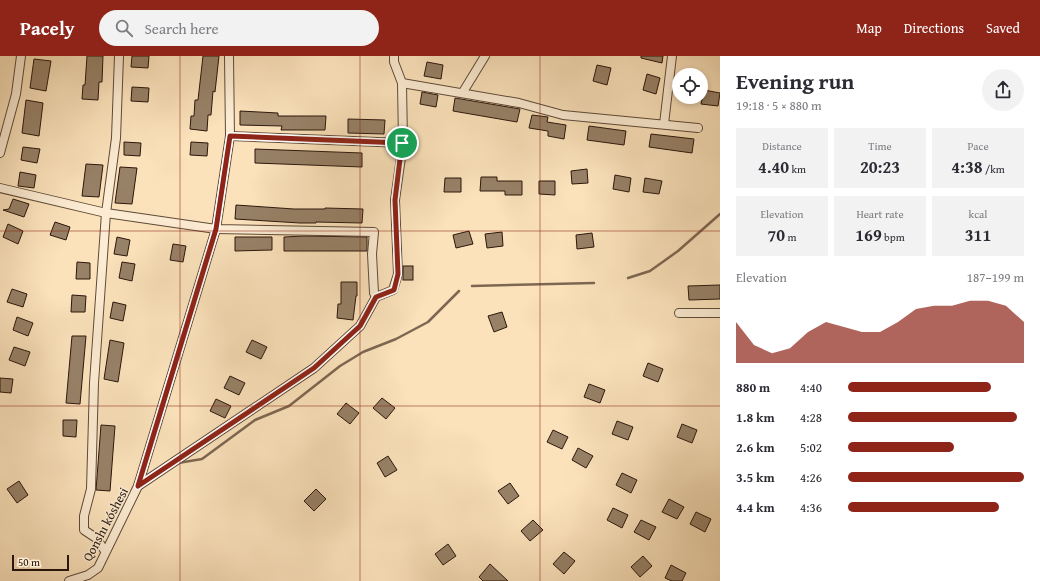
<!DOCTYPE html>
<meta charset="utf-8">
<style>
body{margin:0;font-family:"Gentium Book Plus",serif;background:#f2f2f3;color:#2b2b33;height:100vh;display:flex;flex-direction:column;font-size:15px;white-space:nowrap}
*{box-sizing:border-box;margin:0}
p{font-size:13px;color:#7c7c81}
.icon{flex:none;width:22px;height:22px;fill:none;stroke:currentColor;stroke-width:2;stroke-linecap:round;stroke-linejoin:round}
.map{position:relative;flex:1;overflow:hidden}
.panel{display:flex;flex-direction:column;background:#fff;width:320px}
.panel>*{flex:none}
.controls{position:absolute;left:672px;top:12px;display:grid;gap:8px}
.controls a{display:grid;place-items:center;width:36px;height:36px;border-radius:50%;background:#fff;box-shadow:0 2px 6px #0003;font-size:20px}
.scale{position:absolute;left:12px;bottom:10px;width:57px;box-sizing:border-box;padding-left:4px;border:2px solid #2b170c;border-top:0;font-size:11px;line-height:14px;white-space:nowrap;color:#2b170c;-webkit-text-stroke:3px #fcecd3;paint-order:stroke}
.pin{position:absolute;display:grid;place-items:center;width:34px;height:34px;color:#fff;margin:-17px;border:2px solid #fff;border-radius:50%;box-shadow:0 1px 4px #0007}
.round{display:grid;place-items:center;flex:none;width:42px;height:42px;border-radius:21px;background:#f2f2f3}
.summary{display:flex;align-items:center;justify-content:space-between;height:68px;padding:0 16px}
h1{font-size:22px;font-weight:700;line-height:30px}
.metrics{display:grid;grid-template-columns:repeat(3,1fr);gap:6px;height:68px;padding:4px 16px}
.metrics div{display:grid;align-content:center;border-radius:0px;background:#f2f2f3;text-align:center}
.metrics b{font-size:17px;font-weight:700}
.metrics small{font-size:11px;font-weight:400}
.metrics p{font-size:11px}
.chart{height:112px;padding:8px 16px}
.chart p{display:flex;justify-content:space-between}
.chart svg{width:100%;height:72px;margin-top:4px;fill:#8f2418;opacity:.7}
ul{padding:0 16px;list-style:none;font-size:13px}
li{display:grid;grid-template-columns:64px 48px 1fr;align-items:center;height:30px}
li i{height:10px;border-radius:5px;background:#8f2418}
header{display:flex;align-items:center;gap:24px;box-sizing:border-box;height:56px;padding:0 20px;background:#8f2418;color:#fff}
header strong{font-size:19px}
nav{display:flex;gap:22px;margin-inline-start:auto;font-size:14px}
.search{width:280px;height:36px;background:#f2f2f3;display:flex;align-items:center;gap:10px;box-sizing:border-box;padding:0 14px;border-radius:22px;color:#7c7c81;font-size:15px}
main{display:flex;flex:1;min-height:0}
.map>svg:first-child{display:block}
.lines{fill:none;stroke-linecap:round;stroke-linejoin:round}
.stream{stroke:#7d6752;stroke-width:2.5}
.building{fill:#978167;stroke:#2b170c}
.street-casing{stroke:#5f4a38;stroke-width:10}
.street{stroke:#fcecd3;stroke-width:8}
.route-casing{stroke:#fff;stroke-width:8}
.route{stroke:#8f2418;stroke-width:5}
.grid{fill:none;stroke:#8f2418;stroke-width:1;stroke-opacity:0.55}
.labels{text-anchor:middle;stroke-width:3;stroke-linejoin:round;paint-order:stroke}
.street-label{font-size:13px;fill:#2b170c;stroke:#fcecd3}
</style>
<header>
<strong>Pacely</strong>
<div class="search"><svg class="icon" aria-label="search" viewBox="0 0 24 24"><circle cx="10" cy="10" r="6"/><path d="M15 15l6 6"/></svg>Search here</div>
<nav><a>Map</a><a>Directions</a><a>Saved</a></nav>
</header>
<main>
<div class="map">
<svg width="720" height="525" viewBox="0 0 720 525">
<rect width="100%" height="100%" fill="#fbe2bb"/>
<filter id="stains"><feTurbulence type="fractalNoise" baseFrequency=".005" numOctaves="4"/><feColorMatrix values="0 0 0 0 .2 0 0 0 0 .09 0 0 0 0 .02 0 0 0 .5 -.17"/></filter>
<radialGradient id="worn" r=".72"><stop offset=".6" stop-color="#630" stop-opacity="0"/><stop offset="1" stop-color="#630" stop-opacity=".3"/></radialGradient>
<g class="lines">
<g class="stream">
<polyline points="628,222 650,215 678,195 720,158"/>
<polyline points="472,230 594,227"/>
<polyline points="178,407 202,403 255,364 289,350 340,310 363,296 396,283 428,266 459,235"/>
</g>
</g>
<g class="building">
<polygon points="87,0 103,0 102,26 99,26 98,44 82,43 83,29 85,29"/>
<polygon points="132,0 149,0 148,12 131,11"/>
<polygon points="203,0 219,0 215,36 213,35 211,59 208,59 207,75 190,73 191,60 194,60 195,44 198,44"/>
<polygon points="641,0 663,0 662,7 641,2"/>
<polygon points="34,3 51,5 46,35 30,32"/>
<polygon points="427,6 443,9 441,23 424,20"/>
<polygon points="597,9 611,12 607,29 593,25"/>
<polygon points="647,18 660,22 656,38 643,34"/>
<polygon points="132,31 149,32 148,46 131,45"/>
<polygon points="704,34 720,37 718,50 701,48"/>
<polygon points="422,36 438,39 436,51 420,48"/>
<polygon points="455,42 520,53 517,66 453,55"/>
<polygon points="26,44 43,47 39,80 22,77"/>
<polygon points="240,55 278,57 278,60 326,60 325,74 281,74 282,70 240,69"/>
<polygon points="532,59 548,61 547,66 566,69 564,83 548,80 548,75 529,72"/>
<polygon points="348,63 385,64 384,78 348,77"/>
<polygon points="589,70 626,75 624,89 587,84"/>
<polygon points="651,78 694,83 692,97 649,91"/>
<polygon points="124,86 141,87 140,100 124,99"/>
<polygon points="191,86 208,87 207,100 190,99"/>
<polygon points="23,91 40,93 37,107 21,104"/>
<polygon points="255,93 362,97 362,111 255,107"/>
<polygon points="86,108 103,109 99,141 82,140"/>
<polygon points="120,111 137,112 132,148 115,147"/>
<polygon points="587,113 588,127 572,128 571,115"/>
<polygon points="20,116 36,119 34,132 18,130"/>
<polygon points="615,119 631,122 629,136 613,133"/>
<polygon points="481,121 497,121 497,125 522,125 522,139 505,139 505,135 480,135"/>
<polygon points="445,122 461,122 461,136 444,136"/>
<polygon points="645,122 662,125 659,138 643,136"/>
<polygon points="539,125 555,125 555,139 539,138"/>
<polygon points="13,143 29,148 24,161 3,154 9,153"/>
<polygon points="236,149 294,153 325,153 325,152 363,153 362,167 316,166 316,167 300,167 235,163"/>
<polygon points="55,166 70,171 66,184 50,179"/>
<polygon points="8,168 23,175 18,188 3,181"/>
<polygon points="469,175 473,188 456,192 453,179"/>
<polygon points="502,176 503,190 487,192 485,178"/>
<polygon points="592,177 594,191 577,193 576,179"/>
<polygon points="304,180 367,181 367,195 284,195 284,181"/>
<polygon points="117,181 130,184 127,200 114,198"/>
<polygon points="235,181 272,181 272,194 235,195"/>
<polygon points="173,188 186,190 183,206 170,204"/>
<polygon points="77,206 90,207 90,223 76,223"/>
<polygon points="122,206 135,208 132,225 119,222"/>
<rect x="403" y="210" width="10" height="14"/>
<polygon points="341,226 357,226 357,240 356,240 353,264 337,262 338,248 341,248"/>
<polygon points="720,229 720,243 689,244 688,230"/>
<polygon points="12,233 27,238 23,251 7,246"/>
<polygon points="72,239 86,240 85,256 71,256"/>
<polygon points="113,246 126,249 123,265 110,262"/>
<polygon points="502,256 507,271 494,276 488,260"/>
<polygon points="17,261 33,267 28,280 13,274"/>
<polygon points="72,280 86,280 80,348 66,347"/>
<polygon points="110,284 124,287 118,326 104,323"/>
<polygon points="252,284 267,291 261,303 246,296"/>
<polygon points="14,291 30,296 25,310 9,304"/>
<polygon points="648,307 663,313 658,326 643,320"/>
<polygon points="230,320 245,327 239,339 224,332"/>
<polygon points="0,322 13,323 11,337 0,336"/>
<polygon points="589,328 605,334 600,347 584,341"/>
<polygon points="382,342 395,352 386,363 373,352"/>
<polygon points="216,343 231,350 225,362 210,355"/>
<polygon points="346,347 359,357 350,368 337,358"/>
<polygon points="63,364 77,364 76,381 63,380"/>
<polygon points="617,365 633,371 628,384 612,378"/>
<polygon points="682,368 697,374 692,387 677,381"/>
<polygon points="101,369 115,370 110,435 96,434"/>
<polygon points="553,374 568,381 562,393 547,386"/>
<polygon points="578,392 593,400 586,412 572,404"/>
<polygon points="388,400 397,414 385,421 377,407"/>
<polygon points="622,417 637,424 631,437 616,429"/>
<polygon points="19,425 28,439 17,447 7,433"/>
<polygon points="510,427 519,440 508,448 498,435"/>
<polygon points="316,433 326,443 314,455 304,445"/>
<polygon points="669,443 684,451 677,463 662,456"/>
<polygon points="613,452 628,459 622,472 607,464"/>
<polygon points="696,456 711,463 705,476 690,468"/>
<polygon points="533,464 543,474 530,485 521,475"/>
<polygon points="641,464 656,471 649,484 634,476"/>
<polygon points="448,488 456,500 443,509 435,498"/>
<polygon points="564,496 575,505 564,518 553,508"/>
<polygon points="643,500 652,510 640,521 631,511"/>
<polygon points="490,508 508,525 483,525 479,521"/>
<polygon points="671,509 686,517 682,525 672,525 665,522"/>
</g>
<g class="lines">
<defs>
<g id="street">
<polyline points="402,27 519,47 563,59 698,72"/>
<polyline points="463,36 485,0"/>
<polyline points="664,68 672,0"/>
<polyline points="230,80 403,87"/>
<polyline points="0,97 16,38 21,0"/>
<polyline points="0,132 106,157 216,173 374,176 372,198 374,237 376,241"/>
<polyline points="679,257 720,257"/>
<polyline points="138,430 314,312 360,270 376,241 393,234 398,218 395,144 403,87 402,27 394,6 394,0"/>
<polyline points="105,495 96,482 84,474 84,460 91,433 94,327 106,157 116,82 119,0"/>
<polyline points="69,525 88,519 98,512 138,430 216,173 230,80 229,0"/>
</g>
</defs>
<use href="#street" class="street-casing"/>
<use href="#street" class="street"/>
</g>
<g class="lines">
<defs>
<polygon id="route" points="230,80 402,87 395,144 398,218 394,234 376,241 360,270 314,312 138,430 216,173"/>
</defs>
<use href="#route" class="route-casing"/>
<use href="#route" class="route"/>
</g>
<path class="grid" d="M180,0V525M360,0V525M540,0V525M0,175H720M0,350H720"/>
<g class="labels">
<g class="street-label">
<text transform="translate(105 468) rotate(-62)" y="5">Qonshı kóshesi</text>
</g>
</g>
<rect width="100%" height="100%" filter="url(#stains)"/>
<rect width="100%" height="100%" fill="url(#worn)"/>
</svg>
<div class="controls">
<a><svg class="icon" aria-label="locate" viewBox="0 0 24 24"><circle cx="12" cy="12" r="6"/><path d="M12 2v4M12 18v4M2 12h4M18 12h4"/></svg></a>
</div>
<div class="scale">50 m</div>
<div class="pin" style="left:402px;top:87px;background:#1e9e55"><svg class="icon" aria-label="arrive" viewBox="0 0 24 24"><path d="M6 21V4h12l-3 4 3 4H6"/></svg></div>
</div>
<section class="panel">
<div class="summary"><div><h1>Evening run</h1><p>19:18 · 5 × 880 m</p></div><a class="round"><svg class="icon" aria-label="share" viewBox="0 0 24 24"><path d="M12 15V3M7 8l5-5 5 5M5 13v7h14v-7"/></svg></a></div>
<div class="metrics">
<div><p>Distance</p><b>4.40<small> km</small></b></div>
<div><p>Time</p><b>20:23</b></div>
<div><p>Pace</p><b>4:38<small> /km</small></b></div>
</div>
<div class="metrics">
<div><p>Elevation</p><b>70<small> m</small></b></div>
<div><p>Heart rate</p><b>169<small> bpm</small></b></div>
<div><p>kcal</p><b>311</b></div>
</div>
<div class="chart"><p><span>Elevation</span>187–199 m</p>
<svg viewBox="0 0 160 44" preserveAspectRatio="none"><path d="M0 44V19L10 33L20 38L30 35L40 25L50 19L60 22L70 25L80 25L90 19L100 11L110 9L120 9L130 6L140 6L150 9L160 19V44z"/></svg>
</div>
<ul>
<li><b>880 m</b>4:40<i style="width:81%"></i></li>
<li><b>1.8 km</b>4:28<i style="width:96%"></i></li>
<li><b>2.6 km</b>5:02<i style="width:60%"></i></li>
<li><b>3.5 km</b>4:26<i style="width:100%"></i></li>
<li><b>4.4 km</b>4:36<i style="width:86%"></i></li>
</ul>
</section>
</main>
